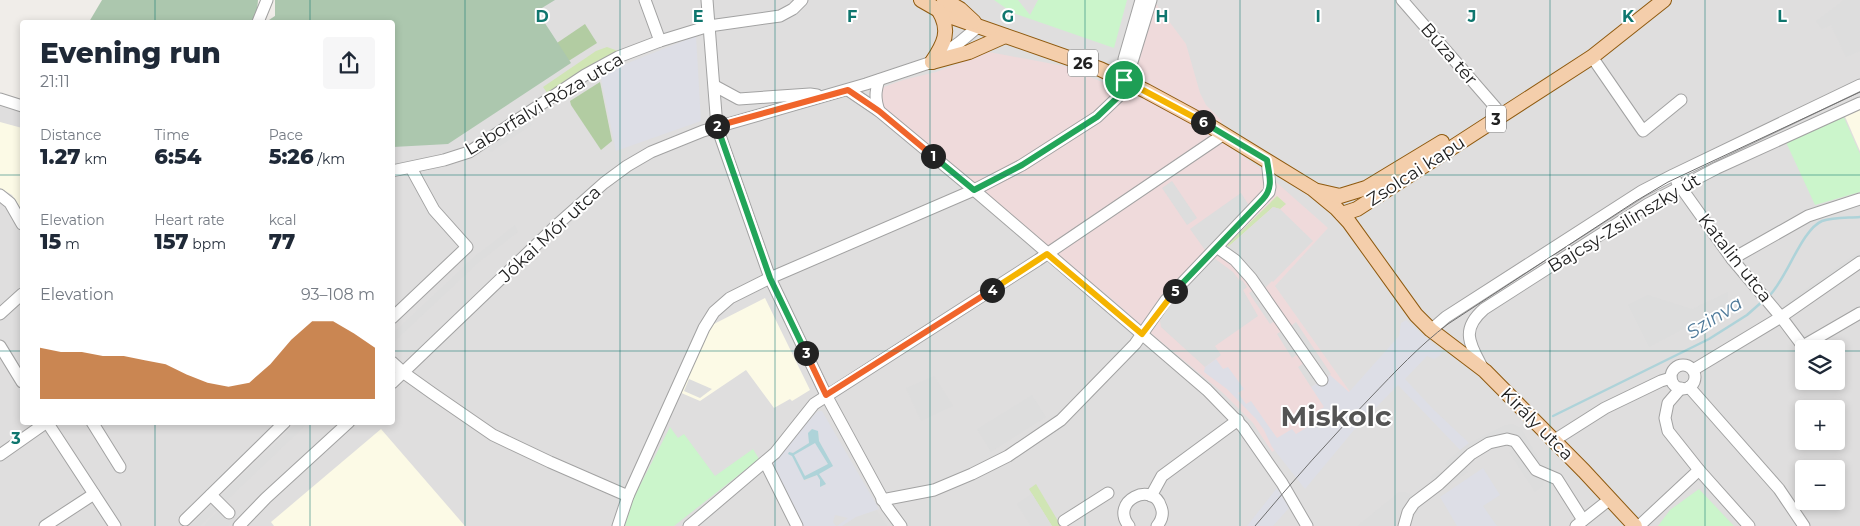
<!DOCTYPE html>
<meta charset="utf-8">
<style>
body{margin:0;font-family:Montserrat,sans-serif;background:#f6f6f7;color:#1f2937;height:100vh;display:flex;flex-direction:column;font-size:19px;white-space:nowrap}
*{box-sizing:border-box;margin:0}
p{font-size:16px;color:#747a83}
.icon{flex:none;width:28px;height:28px;fill:none;stroke:currentColor;stroke-width:2;stroke-linecap:round;stroke-linejoin:round}
.map{position:relative;flex:1;overflow:hidden}
.drawer{position:absolute;left:20px;top:20px;width:375px;height:405px;display:flex;flex-direction:column;background:#fff;border-radius:5px;box-shadow:0 2px 8px #0003}
.drawer>*{flex:none}
.controls{position:absolute;left:1795px;top:340px;display:grid;gap:10px}
.controls a{display:grid;place-items:center;width:50px;height:50px;border-radius:5px;background:#fff;box-shadow:0 2px 8px #0003;font-size:25px}
.pin{position:absolute;display:grid;place-items:center;width:42px;height:42px;color:#fff;margin:-21px;border:2px solid #fff;border-radius:50%;box-shadow:0 1px 5px #0007}
.km{position:absolute;width:25px;height:25px;margin:-12px;border-radius:50%;background:#222;color:#fff;font-size:14px;line-height:25px;text-align:center}
.round{display:grid;place-items:center;flex:none;width:52px;height:52px;border-radius:5px;background:#f6f6f7}
.headline{display:flex;align-items:center;justify-content:space-between;height:85px;padding:0 20px}
h1{font-size:28px;font-weight:800;line-height:38px}
.figures{display:grid;grid-template-columns:repeat(3,1fr);gap:8px;height:85px;padding:5px 20px}
.figures div{display:grid;align-content:center}
.figures b{font-size:21px;font-weight:800}
.figures small{font-size:14px;font-weight:400}
.figures p{font-size:14px}
.chart{height:140px;padding:10px 20px}
.chart p{display:flex;justify-content:space-between}
.chart svg{width:100%;height:90px;margin-top:5px;fill:#b45309;opacity:.7}
.map>svg:first-child{display:block}
.residential{fill:#dfdede;fill-rule:evenodd}
.commercial{fill:#efdadb}
.education{fill:#fcfae6}
.grass{fill:#d0e5b4}
.forest{fill:#b2cca2}
.cemetery{fill:#acc7ae}
.park{fill:#cbf5cb}
.parking{fill:#ddd}
.plaza{fill:#dddee6;fill-rule:evenodd}
.water{fill:#aed3d9;fill-rule:evenodd}
.lines{fill:none;stroke-linecap:round;stroke-linejoin:round}
.stream{stroke:#aed3d9;stroke-width:2.5}
.minor-casing{stroke:#a2a2a2;stroke-width:13}
.major-casing{stroke:#8f5a0f;stroke-width:16}
.minor{stroke:#fff;stroke-width:11}
.major{stroke:#f4ceab;stroke-width:14}
.tram{stroke:#6f6f6f;stroke-width:1}
.split-1-casing{stroke:#fff;stroke-width:10}
.split-2-casing{stroke:#fff;stroke-width:10}
.split-3-casing{stroke:#fff;stroke-width:10}
.split-4-casing{stroke:#fff;stroke-width:10}
.split-5-casing{stroke:#fff;stroke-width:10}
.split-6-casing{stroke:#fff;stroke-width:10}
.split-7-casing{stroke:#fff;stroke-width:10}
.split-1{stroke:#22a559;stroke-width:6}
.split-2{stroke:#f0652b;stroke-width:6}
.split-3{stroke:#22a559;stroke-width:6}
.split-4{stroke:#f0652b;stroke-width:6}
.split-5{stroke:#f5b400;stroke-width:6}
.split-6{stroke:#22a559;stroke-width:6}
.split-7{stroke:#f5b400;stroke-width:6}
.grid{fill:none;stroke:#0f766e;stroke-width:1;stroke-opacity:0.55}
.labels{text-anchor:middle;stroke-width:4;stroke-linejoin:round;paint-order:stroke}
.shield{fill:#fff;stroke:#646464;stroke-width:1}
.shield-label{font-size:16px;font-weight:bold;fill:#212121}
.street-label{font-size:18px;fill:#212121;stroke:#fff}
.water-label{font-size:19px;font-style:italic;fill:#4f7a9a;stroke:#fff}
.town-label{font-size:28px;font-weight:bold;fill:#545454;stroke:#fff}
.grid-label{font-size:16px;text-anchor:middle;font-weight:bold;fill:#0f766e;stroke:#fff;stroke-width:4;stroke-linejoin:round;paint-order:stroke}
</style>
<div class="map">
<svg width="1860" height="526" viewBox="0 0 1860 526">
<rect width="100%" height="100%" fill="#f0ede9"/>
<path class="residential" d="M275,0H1860V526H0V96L22,101V422H392V22H266L275,16ZM1804,349H1836V381H1804ZM1804,409H1836V441H1804ZM1804,469H1836V501H1804Z"/>
<polygon class="commercial" points="1156,4 1186,44 1200,93 1206,105 1222,121 1216,138 1260,168 1328,228 1275,286 1353,396 1272,452 1253,423 1223,393 1141,325 1105,293 1052,255 879,111 881,88 903,80 936,72 989,52 1064,66 1126,92"/>
<g class="education">
<polygon points="1860,105 1860,151 1843,112"/>
<polygon points="0,122 22,128 22,210 12,195 0,188"/>
<polygon points="765,298 810,390 797,398 792,401 790,399 774,408 746,370 700,401 679,392 708,327"/>
<polygon points="381,429 465,526 274,526 271,522"/>
</g>
<g class="grass">
<polygon points="607,47 621,52 548,94 543,87 596,51"/>
<polygon points="1277,196 1286,204 1280,209 1273,207 1228,247 1227,245"/>
<polygon points="1036,484 1061,526 1052,526 1029,489"/>
</g>
<g class="forest">
<polygon points="585,24 597,43 556,69 554,45"/>
<polygon points="600,82 612,141 601,150 571,105 570,101"/>
</g>
<g class="cemetery">
<polygon points="102,0 258,0 257,12 253,22 89,22"/>
<polygon points="275,0 555,0 537,11 571,63 448,144 393,147 392,22 266,22 275,16"/>
</g>
<g class="park">
<polygon points="994,0 1018,0 1030,15 1038,0 1127,0 1114,48 1013,13"/>
<polygon points="1842,113 1860,154 1860,192 1815,205 1785,140"/>
<polygon points="670,427 678,438 684,434 715,476 753,449 759,459 674,526 625,526 633,499"/>
<polygon points="1699,489 1734,526 1658,526 1670,510"/>
</g>
<g class="parking">
<polygon points="1844,0 1860,0 1860,51 1846,57 1831,25 1822,29 1816,21"/>
<polygon points="525,116 532,125 491,152 485,142"/>
<polygon points="1172,181 1197,218 1187,225 1162,188"/>
<polygon points="1241,193 1250,207 1205,250 1190,229"/>
<polygon points="1273,207 1280,209 1313,241 1273,282 1272,281 1264,289 1291,326 1296,322 1331,374 1311,387 1298,367 1304,363 1298,354 1292,358 1277,334 1283,330 1276,320 1270,324 1249,293 1258,287 1228,249 1228,247"/>
<polygon points="515,225 518,232 479,262 393,343 393,333 475,256"/>
<polygon points="1860,251 1860,256 1788,307 1785,304"/>
<polygon points="1214,258 1233,272 1240,281 1242,280 1247,287 1243,290 1258,316 1215,346 1221,355 1205,367 1161,327 1160,321 1164,312"/>
<polygon points="1728,292 1727,314 1700,326 1697,322 1649,347 1628,305 1648,295 1692,309"/>
<polygon points="934,376 953,406 921,421 906,388"/>
<polygon points="689,379 712,389 700,398 684,391"/>
<polygon points="1032,395 1046,417 991,452 977,429"/>
<polygon points="297,423 308,423 200,526 190,526"/>
<polygon points="1513,424 1521,428 1545,470 1543,486 1535,492 1509,452 1516,446 1507,441 1487,450 1476,458 1473,456 1463,464 1468,472 1421,505 1409,526 1357,526 1399,492 1405,492 1414,496 1433,482 1430,477 1438,470 1442,474 1448,468 1445,463 1467,444 1505,425"/>
<polygon points="1032,494 1052,526 1031,526 1017,504"/>
<polygon points="226,503 238,515 228,526 204,526"/>
<polygon points="876,510 887,526 842,526 856,517"/>
</g>
<g class="plaza">
<polygon points="696,36 701,121 616,151 600,74"/>
<polygon points="1406,320 1442,352 1441,355 1434,359 1427,356 1405,379 1433,409 1469,443 1460,450 1398,385 1354,430 1305,489 1272,447 1264,430 1256,419 1227,389 1204,372 1205,367 1216,359 1223,369 1228,367 1244,389 1238,393 1246,404 1251,401 1277,438 1292,429 1296,434 1314,423 1311,416 1324,407 1311,387 1330,375 1349,392 1399,336 1401,323"/>
<path d="M818,411H822L879,509L856,517L842,526H837L848,518L835,515L833,522L836,526H794L766,465ZM812,429L819,433V441L833,466L819,474L826,484L821,487L820,480L817,475L805,481L790,452L792,453L809,443V432Z"/>
<polygon points="815,442 828,464 805,476 794,455"/>
<polygon points="1483,468 1500,495 1483,506 1497,526 1457,526 1440,497"/>
<polygon points="1277,488 1289,508 1273,526 1247,526"/>
</g>
<path class="water" d="M812,429L818,431L819,441L833,466L819,474L826,484L820,487V480L817,475L804,480L792,456L788,454L789,452L793,453L809,443L808,433ZM815,443L828,464L805,476L794,455Z"/>
<g class="lines">
<g class="stream">
<path d="M1768,297C1786,281 1801,230 1822,221C1833,217 1848,218 1860,217"/>
<polyline points="1553,416 1709,339 1747,315 1764,300"/>
</g>
<defs>
<g id="minor">
<polyline points="645,0 660,41"/>
<polyline points="707,0 717,127 770,278 826,395 887,507 901,526"/>
<polyline points="1402,0 1496,108"/>
<polyline points="258,22 267,0"/>
<polyline points="1592,57 1643,131 1681,100"/>
<polyline points="1124,76 1124,59 1141,0"/>
<polyline points="715,86 739,99 810,94 817,95"/>
<polyline points="848,90 879,111 974,190 1207,390 1243,427 1282,483 1307,526"/>
<polyline points="0,99 22,106"/>
<path d="M879,111C875,99 875,92 879,80"/>
<polyline points="392,171 444,160 469,152 585,75 618,57 660,41 709,26 780,16 793,9 802,0"/>
<polyline points="1677,182 1732,259 1781,317 1805,349"/>
<polyline points="0,195 10,203 22,224"/>
<polyline points="1218,248 1235,260 1251,278 1322,380"/>
<polyline points="1732,259 1808,216 1860,199"/>
<polyline points="0,314 22,294"/>
<polyline points="392,318 467,247 434,210 411,168"/>
<polyline points="1431,330 1446,317 1642,191 1673,175 1860,85"/>
<polyline points="0,346 22,382"/>
<polyline points="1803,346 1860,313"/>
<polyline points="392,362 404,373 432,393 493,435 550,462 628,496"/>
<circle cx="1683" cy="377" r="12"/>
<path d="M1482,367C1470,344 1460,330 1484,309L1648,204L1717,168L1860,103"/>
<polyline points="1693,370 1781,317 1860,262"/>
<polyline points="392,383 559,223 604,183 627,166 651,152 703,131 866,84 932,62 960,42 979,26"/>
<polyline points="1689,387 1779,489 1804,526"/>
<polyline points="1681,388 1668,403 1665,418 1668,431 1699,470 1749,526"/>
<polyline points="47,422 115,526"/>
<polyline points="92,422 120,467"/>
<polyline points="1553,441 1605,408 1661,381 1671,378"/>
<polyline points="0,455 47,422"/>
<polyline points="765,462 797,526"/>
<polyline points="211,495 229,513"/>
<polyline points="1151,496 1162,476 1238,420"/>
<polyline points="882,500 934,490 972,474 1008,456 1061,420 1135,344 1166,300 1269,192 1270,187 1267,160"/>
<polyline points="185,520 285,422"/>
<polyline points="1064,521 1108,493"/>
<polyline points="45,526 94,494"/>
<polyline points="239,526 266,498 349,422"/>
<polyline points="618,526 628,496 704,328 714,312 730,298 770,278 974,190 1022,165 1097,117 1119,96 1132,62 1151,0"/>
<polyline points="689,526 775,453 814,404 1038,260 1224,134"/>
<path d="M1129,526C1109,501 1153,480 1161,507C1164,514 1161,521 1157,526"/>
<polyline points="1404,526 1408,512 1414,503 1439,484 1471,454 1489,443 1507,439 1515,441 1536,470 1557,479 1583,520"/>
<polyline points="1576,526 1610,499"/>
<polyline points="1639,526 1699,470"/>
</g>
<g id="major">
<polyline points="921,0 949,16 1100,69 1146,91 1207,124 1313,189 1336,208 1349,222 1416,315 1431,330 1485,371 1584,471 1635,526"/>
<polyline points="944,0 960,9 974,22"/>
<polyline points="932,62 969,52 1005,36"/>
<path d="M932,62C944,44 951,31 939,11"/>
<polyline points="1318,191 1340,196 1366,188 1442,142"/>
<polyline points="1342,214 1357,209 1592,57 1664,0"/>
</g>
</defs>
<use href="#minor" class="minor-casing"/>
<use href="#major" class="major-casing"/>
<use href="#minor" class="minor"/>
<use href="#major" class="major"/>
<path class="tram" d="M1255,526C1292,482 1330,439 1370,398C1395,372 1419,346 1448,324L1636,201L1668,182L1860,92"/>
</g>
<g class="lines">
<defs>
<polyline id="split-1" points="933,156 974,190 1022,165 1097,117 1119,96 1124,80"/>
<polyline id="split-2" points="717,126 848,90 879,111 933,156"/>
<polyline id="split-3" points="717,126 770,278 806,353"/>
<polyline id="split-4" points="806,353 826,395 992,290"/>
<polyline id="split-5" points="992,290 1047,254 1142,334 1175,291"/>
<path id="split-6" d="M1175,291L1263,199C1274,187 1269,175 1267,160L1203,122"/>
<polyline id="split-7" points="1124,80 1203,122"/>
</defs>
<use href="#split-1" class="split-1-casing"/>
<use href="#split-2" class="split-2-casing"/>
<use href="#split-3" class="split-3-casing"/>
<use href="#split-4" class="split-4-casing"/>
<use href="#split-5" class="split-5-casing"/>
<use href="#split-6" class="split-6-casing"/>
<use href="#split-7" class="split-7-casing"/>
<use href="#split-1" class="split-1"/>
<use href="#split-2" class="split-2"/>
<use href="#split-3" class="split-3"/>
<use href="#split-4" class="split-4"/>
<use href="#split-5" class="split-5"/>
<use href="#split-6" class="split-6"/>
<use href="#split-7" class="split-7"/>
</g>
<path class="grid" d="M155,0V22M310,0V22M465,0V526M620,0V526M775,0V526M930,0V526M1085,0V526M1240,0V526M1395,0V526M1550,0V526M1705,0V526M0,175H22M392,175H1860M0,351H22M392,351H1804M1836,351H1860M155,422V526M310,422V526"/>
<g class="labels">
<g class="shield">
<rect x="1068" y="49.5" width="30" height="27" rx="4"/>
<rect x="1486" y="105.5" width="20" height="27" rx="4"/>
</g>
<g class="shield-label">
<text x="1083" y="69">26</text>
<text x="1496" y="125">3</text>
</g>
<g class="street-label">
<text transform="translate(1449 54) rotate(49)" y="6">Búza tér</text>
<text transform="translate(544 104) rotate(-31)" y="6">Laborfalvi Róza utca</text>
<text transform="translate(1416 171) rotate(-33)" y="6">Zsolcai kapu</text>
<text transform="translate(1624 223) rotate(-31)" y="6">Bajcsy-Zsilinszky út</text>
<text transform="translate(550 234) rotate(-43)" y="6">Jókai Mór utca</text>
<text transform="translate(1735 258) rotate(52)" y="6">Katalin utca</text>
<text transform="translate(1537 424) rotate(45)" y="6">Király utca</text>
</g>
<g class="water-label">
<text transform="translate(1714 317) rotate(-32)" y="7">Szinva</text>
</g>
<g class="town-label">
<text x="1336" y="426">Miskolc</text>
</g>
</g>
<g class="grid-label">
<text x="542" y="22">D</text>
<text x="698" y="22">E</text>
<text x="852" y="22">F</text>
<text x="1008" y="22">G</text>
<text x="1162" y="22">H</text>
<text x="1318" y="22">I</text>
<text x="1472" y="22">J</text>
<text x="1628" y="22">K</text>
<text x="1782" y="22">L</text>
<text x="16" y="444">3</text>
</g>
</svg>
<div class="controls">
<a><svg class="icon" aria-label="layers" viewBox="0 0 24 24"><path d="M12 4l9 5-9 5-9-5zM3 14l9 5 9-5"/></svg></a>
<a>+</a>
<a>−</a>
</div>
<div class="pin" style="left:1124px;top:80px;background:#1e9e55"><svg class="icon" aria-label="arrive" viewBox="0 0 24 24"><path d="M6 21V4h12l-3 4 3 4H6"/></svg></div>
<b class="km" style="left:933px;top:156px">1</b>
<b class="km" style="left:717px;top:126px">2</b>
<b class="km" style="left:806px;top:353px">3</b>
<b class="km" style="left:992px;top:290px">4</b>
<b class="km" style="left:1175px;top:291px">5</b>
<b class="km" style="left:1203px;top:122px">6</b>
<section class="drawer">
<div class="headline"><div><h1>Evening run</h1><p>21:11</p></div><a class="round"><svg class="icon" aria-label="share" viewBox="0 0 24 24"><path d="M12 15V3M7 8l5-5 5 5M5 13v7h14v-7"/></svg></a></div>
<div class="figures">
<div><p>Distance</p><b>1.27<small> km</small></b></div>
<div><p>Time</p><b>6:54</b></div>
<div><p>Pace</p><b>5:26<small> /km</small></b></div>
</div>
<div class="figures">
<div><p>Elevation</p><b>15<small> m</small></b></div>
<div><p>Heart rate</p><b>157<small> bpm</small></b></div>
<div><p>kcal</p><b>77</b></div>
</div>
<div class="chart"><p><span>Elevation</span>93–108 m</p>
<svg viewBox="0 0 160 44" preserveAspectRatio="none"><path d="M0 44V19L10 21L20 21L30 23L40 23L50 25L60 27L70 32L80 36L90 38L100 36L110 27L120 15L130 6L140 6L150 12L160 19V44z"/></svg>
</div>
</section>
</div>
